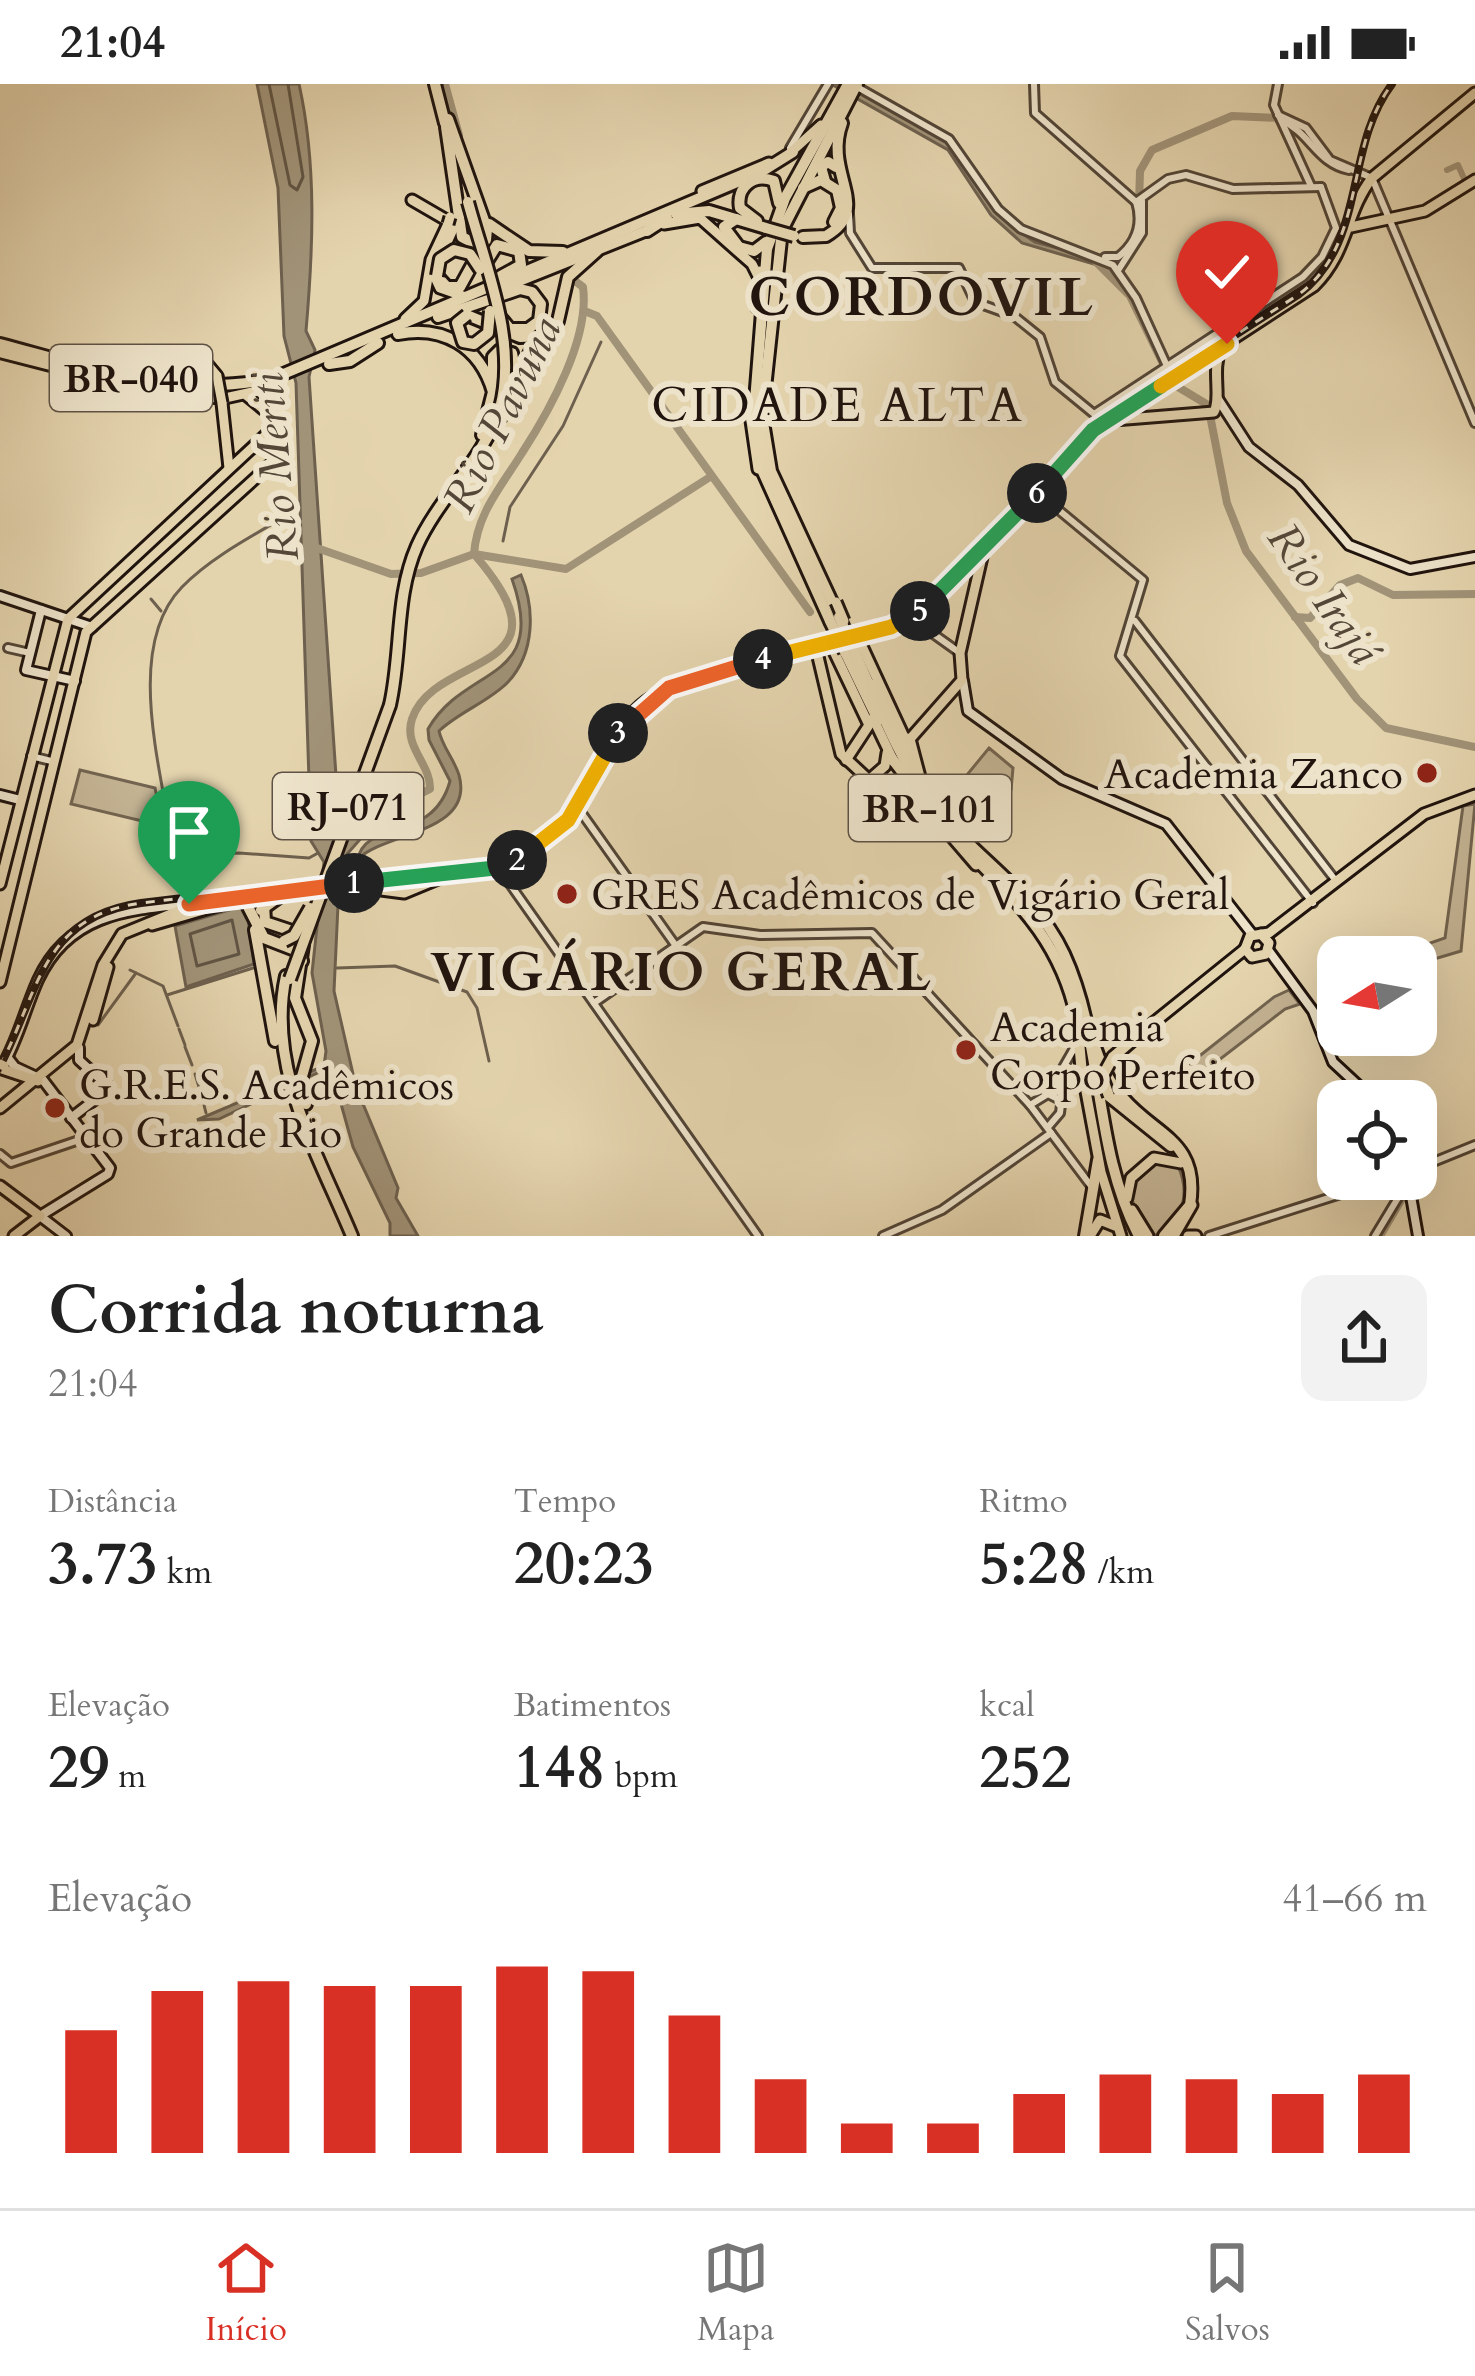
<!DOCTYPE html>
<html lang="pt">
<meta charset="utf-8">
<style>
body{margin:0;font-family:Cardo,serif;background:#f2f2f2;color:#222;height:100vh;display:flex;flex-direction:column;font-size:45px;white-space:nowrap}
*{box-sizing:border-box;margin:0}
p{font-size:39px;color:#767676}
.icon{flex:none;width:66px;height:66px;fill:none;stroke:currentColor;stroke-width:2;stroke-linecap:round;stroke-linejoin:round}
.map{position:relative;height:1152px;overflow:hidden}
.panel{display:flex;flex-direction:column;background:#fff;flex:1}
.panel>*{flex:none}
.needle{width:78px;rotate:259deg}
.buttons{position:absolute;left:1317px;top:852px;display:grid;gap:24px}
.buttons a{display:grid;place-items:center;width:120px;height:120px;border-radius:24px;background:#fff;box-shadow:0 12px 48px #0002;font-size:60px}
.pin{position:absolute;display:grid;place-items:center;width:102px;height:102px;color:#fff;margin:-123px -51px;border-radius:50% 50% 50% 0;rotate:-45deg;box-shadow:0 0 12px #0007}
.pin .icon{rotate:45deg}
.km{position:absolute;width:60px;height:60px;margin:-30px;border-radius:50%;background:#222;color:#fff;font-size:33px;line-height:60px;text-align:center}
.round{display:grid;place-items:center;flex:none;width:126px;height:126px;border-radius:24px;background:#f2f2f2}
.headline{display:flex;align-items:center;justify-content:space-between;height:204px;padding:0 48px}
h1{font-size:66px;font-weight:600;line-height:90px}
.metrics{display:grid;grid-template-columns:repeat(3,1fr);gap:18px;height:204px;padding:12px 48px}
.metrics div{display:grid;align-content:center}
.metrics b{font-size:60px;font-weight:600}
.metrics small{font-size:33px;font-weight:400}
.metrics p{font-size:33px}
.chart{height:336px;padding:24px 48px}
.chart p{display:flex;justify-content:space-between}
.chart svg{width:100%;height:216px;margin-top:12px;stroke:#d93025;stroke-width:6}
.status{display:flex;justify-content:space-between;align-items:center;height:84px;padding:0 60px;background:#fff;direction:ltr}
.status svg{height:33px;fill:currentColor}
.menu{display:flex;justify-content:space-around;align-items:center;height:168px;border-top:3px solid #e0e0e0;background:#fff;font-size:33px;color:#767676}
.menu a{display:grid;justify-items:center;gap:6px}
.menu .on{color:#d93025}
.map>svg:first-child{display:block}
.green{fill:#c3b393;stroke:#726450;stroke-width:3}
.water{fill:#a19378;stroke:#6d604e;stroke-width:3}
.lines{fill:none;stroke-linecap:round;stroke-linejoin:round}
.shore{stroke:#605443;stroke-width:3}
.stream{stroke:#6d604e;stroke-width:3}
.canal{stroke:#a19378;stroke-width:6}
.river{stroke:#a19378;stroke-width:8}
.tertiary-casing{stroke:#514436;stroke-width:12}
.secondary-casing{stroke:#20140e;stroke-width:14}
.primary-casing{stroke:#20140e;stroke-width:15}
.trunk-casing{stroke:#20140e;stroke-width:15}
.motorway-casing{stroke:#20140e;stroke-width:16}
.tertiary{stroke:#ede3ca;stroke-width:6}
.secondary{stroke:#ede3ca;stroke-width:8}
.primary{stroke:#e4d4ae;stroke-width:9}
.trunk{stroke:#e4d4ae;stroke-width:9}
.motorway{stroke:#e4d4ae;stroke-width:10}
.rail-casing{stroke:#20140e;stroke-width:8}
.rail{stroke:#ede3ca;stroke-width:3;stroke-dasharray:9;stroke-linecap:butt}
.primary-bridge-casing{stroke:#20140e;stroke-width:15;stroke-linecap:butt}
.trunk-bridge-casing{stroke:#20140e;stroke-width:15;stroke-linecap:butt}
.motorway-bridge-casing{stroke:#20140e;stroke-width:16;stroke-linecap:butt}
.primary-bridge{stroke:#e4d4ae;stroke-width:9}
.trunk-bridge{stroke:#e4d4ae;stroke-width:9}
.motorway-bridge{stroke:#e4d4ae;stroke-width:10}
.split-1-casing{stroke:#fff;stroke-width:24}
.split-2-casing{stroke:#fff;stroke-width:24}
.split-3-casing{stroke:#fff;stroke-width:24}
.split-4-casing{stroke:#fff;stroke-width:24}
.split-5-casing{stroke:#fff;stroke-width:24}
.split-6-casing{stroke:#fff;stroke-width:24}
.split-7-casing{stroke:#fff;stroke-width:24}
.split-8-casing{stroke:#fff;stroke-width:24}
.split-1{stroke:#f0652b;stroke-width:15}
.split-2{stroke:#22a559;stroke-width:15}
.split-3{stroke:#f5b400;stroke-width:15}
.split-4{stroke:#f0652b;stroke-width:15}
.split-5{stroke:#f5b400;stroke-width:15}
.split-6{stroke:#22a559;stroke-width:15}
.split-7{stroke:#22a559;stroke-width:15}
.split-8{stroke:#f5b400;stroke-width:15}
.poi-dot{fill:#8f2418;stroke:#ede3ca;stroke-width:4.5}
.labels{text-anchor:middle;stroke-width:12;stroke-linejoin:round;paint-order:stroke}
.shield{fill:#ede3ca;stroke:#5e5246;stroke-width:3}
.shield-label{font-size:39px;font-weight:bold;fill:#20140e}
.poi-label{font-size:42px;fill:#20140e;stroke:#ede3ca;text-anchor:start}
.water-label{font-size:45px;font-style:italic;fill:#544738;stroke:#ede3ca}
.quarter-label{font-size:48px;letter-spacing:3px;fill:#20140e;stroke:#ede3ca}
.district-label{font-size:54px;font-weight:bold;letter-spacing:3px;fill:#20140e;stroke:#ede3ca}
</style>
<div class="status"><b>21:04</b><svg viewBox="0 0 49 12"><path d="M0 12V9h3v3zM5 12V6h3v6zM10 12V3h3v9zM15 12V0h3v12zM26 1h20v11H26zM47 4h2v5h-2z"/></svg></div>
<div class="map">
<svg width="1475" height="1152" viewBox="0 0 1475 1152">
<rect width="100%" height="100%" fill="#e4d4ae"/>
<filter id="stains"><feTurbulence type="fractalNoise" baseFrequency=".00167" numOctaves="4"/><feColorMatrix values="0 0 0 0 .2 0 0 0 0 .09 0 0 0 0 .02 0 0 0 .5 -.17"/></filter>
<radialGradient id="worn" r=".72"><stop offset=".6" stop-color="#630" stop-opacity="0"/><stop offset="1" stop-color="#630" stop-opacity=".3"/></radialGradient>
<g class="green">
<polygon points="989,664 1013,684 1011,706 999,723 986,715 985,721 969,728 965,723 970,718 962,709 953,715 959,724 953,733 944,719"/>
<polygon points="80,686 155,704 163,742 71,720"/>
<polygon points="1475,720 1461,867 1421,879 1416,864 1445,854 1463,722"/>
<polygon points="1289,906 1300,920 1285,925 1193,996 1178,989 1274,913"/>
<path d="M1151,1077L1178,1082C1191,1111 1183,1137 1154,1152H1149L1128,1108Z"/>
</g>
<g class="water">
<path d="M257,0H299C317,81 313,166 306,247L315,266L309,293L339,736L348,738L372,725L378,735L340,778L334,907L356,1003L398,1104L396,1114L418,1152H390V1139L353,1063L333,991L326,985L219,1035L197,1036L324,982L326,967L312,889L324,778L311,757L296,299L284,252L278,104Z"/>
<polygon points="831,0 847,0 947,57 1010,141 1035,158 1099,175 1097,181 1022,159 991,131 948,66"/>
<path d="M521,491C535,524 535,569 508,598C490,617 459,628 439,647C442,662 454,675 459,691C475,749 385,748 358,775C365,735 433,760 450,697L429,656L428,645C465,580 549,600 512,495Z"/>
<polygon points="246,821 254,880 186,903 175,842"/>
</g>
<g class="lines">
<g class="shore">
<polyline points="269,0 290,101 297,106 303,93 288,0"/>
<polygon points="232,836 239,870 197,882 190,850"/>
</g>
<g class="stream">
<path d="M298,425C260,448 213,471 182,503C121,566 165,696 174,773L239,769L309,774L318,769"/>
<polyline points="503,457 510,423 563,342 601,258"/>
<polyline points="151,515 161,527"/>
<polyline points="337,884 395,882 467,908 477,924 489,977"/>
<polyline points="130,886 163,902 178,942"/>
<polyline points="167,911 253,884"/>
<polyline points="98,941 136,889"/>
<polyline points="179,945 185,961"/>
<polyline points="185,963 192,981"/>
<polyline points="195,990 204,1019"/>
<polyline points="204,1021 206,1029"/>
</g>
<polyline class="canal" points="1447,86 1458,81 1466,99"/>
<g class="river">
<polyline points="445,0 459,51"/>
<polyline points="1139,120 1140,87 1152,66 1232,32 1281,34"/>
<polyline points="1096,178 1130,212 1173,300 1208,321 1227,419 1246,467 1357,615 1386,644 1475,663"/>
<polyline points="587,228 597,232 810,528"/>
<polyline points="317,464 391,490 421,489 474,470 566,485 710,393"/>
<polyline points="1295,533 1310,534 1340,501 1358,494 1393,511 1475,510"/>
<path d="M372,734L430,705C431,680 403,663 412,635C434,567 580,592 474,470C477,429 501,403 522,369C550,326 590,254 583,203L575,197"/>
<polyline points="1380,1152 1406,1108"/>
</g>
<defs>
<g id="tertiary">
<polyline points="1034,0 1035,29 1136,118"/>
<polyline points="1278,0 1274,21 1311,102"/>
<polyline points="859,4 949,55 998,125 1021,145 1113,181 1136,214 1167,282"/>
<polyline points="1278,31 1306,44 1330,76 1372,94 1475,339"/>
<path d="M1281,36C1311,49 1316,79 1349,86"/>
<polyline points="790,64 828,0"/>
<polyline points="1136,118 1168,95 1186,91 1233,105 1321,103"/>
<polyline points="849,130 850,149 872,184 959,184 975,218 1014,232 1040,253 1055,298 1094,330 1303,193 1322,173 1336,144 1321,103"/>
<path d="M1105,173H1118C1136,159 1143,141 1136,118"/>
<polyline points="1119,185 1142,149 1142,117"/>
<polyline points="1037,408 1143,496 1120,572 1313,819"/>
<polyline points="911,534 960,569"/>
<polyline points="1135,537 1336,797"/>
<polyline points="8,564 30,569"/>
<polyline points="31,672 55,678"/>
<polyline points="578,724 676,862"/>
<polyline points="500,786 758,1152"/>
<polyline points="594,919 703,843 760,851 872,849 1030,1021 1091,1102"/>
<polyline points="1048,1010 1076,961"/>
<polyline points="1030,1021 1048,1010 1060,1016"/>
<polyline points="1048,1043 1060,1029 1062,1012 1083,994"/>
<polyline points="0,1070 11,1079 88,1053"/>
<polyline points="1416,1085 1475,1061"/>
<polyline points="883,1152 942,1126 1051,1049"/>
<polyline points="1209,1152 1388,1095"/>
<polyline points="1375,1152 1407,1099"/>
</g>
<g id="secondary">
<polyline points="1218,315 1249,363 1298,401 1349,461 1410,485 1475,473"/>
<polyline points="0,512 92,543"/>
<polyline points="41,526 26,586 75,597"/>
<polyline points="963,597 968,627 1062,695 1166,740 1252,850"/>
<polyline points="0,711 20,716"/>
<polyline points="1269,867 1313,927 1333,978 1375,1017"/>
<polyline points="8,974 15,983 43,996 110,1084 108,1090 40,1132 66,1152"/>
<path d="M2,983C18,956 25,925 38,896C68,831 125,826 187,820"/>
<polyline points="71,1034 110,1004 79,976 79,964"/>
<polyline points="1408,1095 1418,1152"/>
</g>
<g id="primary">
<polyline points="1351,143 1425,127 1475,96"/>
<polyline points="192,281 207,280 217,292"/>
<polyline points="222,319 229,384"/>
<path d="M1114,336L1214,328C1222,313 1211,287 1221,263"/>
<polyline points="829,557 869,641 846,676"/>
<polyline points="860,558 904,653 910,655"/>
<polyline points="815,560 841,670 869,696 885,682 887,669"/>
<polyline points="910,655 962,596 960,569 982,473"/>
<polyline points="910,655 920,693"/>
<polyline points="0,800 68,535 269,348"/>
<polyline points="358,803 404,809 445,792"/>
<polyline points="152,841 234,817"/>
<polyline points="1245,865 1250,852 1269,849 1424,730 1475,711"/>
<polyline points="1245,865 1252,873 1266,870 1269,859 1261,850"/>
<polyline points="0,898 86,548 282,370 279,338 246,311"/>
<polyline points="93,936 108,883"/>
<polyline points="1147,944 1245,865"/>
<polyline points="2,985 38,997"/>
<path d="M0,1024L77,961L103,881L122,850L203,817L495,784L519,774L569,736L621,645L654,613L683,598L911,534L964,488L1093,346L1314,202C1349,167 1345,129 1372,94L1475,9"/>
<polyline points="0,1102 40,1132 14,1152"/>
<polyline points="1188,1152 1196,1152"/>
</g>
<g id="trunk">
<polyline points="790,69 821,41"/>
<polyline points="702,107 769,79"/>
<polyline points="412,116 455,141 433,189 440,204 463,212"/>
<polyline points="664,140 700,134 752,180 758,192"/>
<polyline points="498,206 648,146"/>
<polyline points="757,224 760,187"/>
<polyline points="405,235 424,217 431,176 448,140"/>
<polyline points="163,296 192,281"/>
<polyline points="151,310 225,314 266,305"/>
<polyline points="750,330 758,385"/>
<polyline points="874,600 911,677"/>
<polyline points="873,634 894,678"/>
<polyline points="909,703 976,781"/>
<polyline points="1082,986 1101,1088 1121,1152"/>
<polyline points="1127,1114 1131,1094 1154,1074 1181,1079"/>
<polyline points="1132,1126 1148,1152"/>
<polyline points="1090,1152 1100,1136 1115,1142"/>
<polyline points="1174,1152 1192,1121"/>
</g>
<g id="motorway">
<polyline points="435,0 445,39"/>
<polyline points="446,43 462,153 477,161 486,156 487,145 448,35"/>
<polyline points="825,97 821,83 828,78 836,83"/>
<polyline points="803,104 821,96 837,106 841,124 834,138"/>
<polyline points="676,130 709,127 766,144"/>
<polyline points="736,135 724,143 739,163 754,167 766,158"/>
<path d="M757,137L740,124C736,103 754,89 774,97L779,119"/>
<polyline points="489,140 529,167 563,168"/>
<polyline points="647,147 667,134"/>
<path d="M803,153L826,152C874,124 823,90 842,39"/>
<polyline points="487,177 497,161 519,167 521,181 501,192"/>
<polyline points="437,192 447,203 460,203 477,172"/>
<polyline points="467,231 520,253 541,252"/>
<polyline points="438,233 520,205 532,208 541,220 539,237 528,245 510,245 500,233"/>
<path d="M398,250C442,241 480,262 493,308L482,351"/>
<path d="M0,260C91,284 180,316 274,294L761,88L793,68"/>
<polyline points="0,268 113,297"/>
<polyline points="329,280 350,277 378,259"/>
<polyline points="108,297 155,311"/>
<polyline points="493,299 493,273 500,266 512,269 516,290"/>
<polyline points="501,333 530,268 558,237 568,193 597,167"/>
<polyline points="838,531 771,387 762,332 782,146 857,0"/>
<polyline points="830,537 763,388 754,330 767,165 785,114 848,0"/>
<path d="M853,564C879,622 902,685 943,733C984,780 1037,812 1064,870C1105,959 1092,1063 1139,1152"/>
<polyline points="845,568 878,636"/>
<path d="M390,621C402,568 395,512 417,462C439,413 484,375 500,324"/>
<polyline points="890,672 916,706"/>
<path d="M974,773C1023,823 1063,864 1077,936"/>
<polyline points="244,815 264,854 295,866 302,877"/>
<polyline points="264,820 265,838 295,848 303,861 295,914 312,957 301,996 306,1020"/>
<polyline points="261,826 282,811"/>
<polyline points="255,846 275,957"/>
<path d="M286,892C266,983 318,1070 352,1152"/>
<polyline points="1078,946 1082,990"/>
<path d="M1093,956C1099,977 1109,999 1124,1015C1156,1052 1200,1057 1190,1121L1164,1152"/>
<polyline points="1113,973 1148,943"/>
<polyline points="1109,1012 1171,1062"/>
<polyline points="1085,1152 1098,1076"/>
</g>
</defs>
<use href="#tertiary" class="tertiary-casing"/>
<use href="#secondary" class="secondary-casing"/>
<use href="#primary" class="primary-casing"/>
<use href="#trunk" class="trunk-casing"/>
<use href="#motorway" class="motorway-casing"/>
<use href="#tertiary" class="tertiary"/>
<use href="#secondary" class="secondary"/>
<use href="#primary" class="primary"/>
<use href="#trunk" class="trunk"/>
<use href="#motorway" class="motorway"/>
<defs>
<path id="rail" d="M0,982C39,908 41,833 141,819L503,776C594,737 577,672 638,619C686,578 827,556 892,536L924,520L1093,342L1298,211C1368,159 1343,65 1392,0"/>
</defs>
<use href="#rail" class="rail-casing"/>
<use href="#rail" class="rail"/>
<defs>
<g id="primary-bridge">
<polyline points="217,292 222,319"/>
<polyline points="0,980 4,982"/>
</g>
<g id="trunk-bridge">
<polyline points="448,140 450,133"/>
<polyline points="836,518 844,537"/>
</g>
<g id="motorway-bridge">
<path d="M468,118C485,181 518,258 500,324"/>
<polyline points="766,144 794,152"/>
<polyline points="437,192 440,175 454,166 470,170 480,185"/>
<polyline points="467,231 457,239 463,258 474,260 488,249 490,227"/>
<polyline points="839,533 853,564"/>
<polyline points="830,537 845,568"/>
<polyline points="284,857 294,852 310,824"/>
<polyline points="290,895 390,621"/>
<polyline points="1109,1012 1102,993 1113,973"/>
</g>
</defs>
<use href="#primary-bridge" class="primary-bridge-casing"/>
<use href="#trunk-bridge" class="trunk-bridge-casing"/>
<use href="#motorway-bridge" class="motorway-bridge-casing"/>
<use href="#primary-bridge" class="primary-bridge"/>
<use href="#trunk-bridge" class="trunk-bridge"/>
<use href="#motorway-bridge" class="motorway-bridge"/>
</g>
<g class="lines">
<defs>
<polyline id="split-1" points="189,820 354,799"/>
<polyline id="split-2" points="354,799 495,784 517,776"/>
<polyline id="split-3" points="517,776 568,736 618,649"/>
<polyline id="split-4" points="618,649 669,604 763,575"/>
<polyline id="split-5" points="763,575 891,543 920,527"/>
<polyline id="split-6" points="920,527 1037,409"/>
<polyline id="split-7" points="1037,409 1093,346 1161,302"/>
<polyline id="split-8" points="1161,302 1227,260"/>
</defs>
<use href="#split-1" class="split-1-casing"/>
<use href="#split-2" class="split-2-casing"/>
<use href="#split-3" class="split-3-casing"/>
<use href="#split-4" class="split-4-casing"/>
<use href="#split-5" class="split-5-casing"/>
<use href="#split-6" class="split-6-casing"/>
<use href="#split-7" class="split-7-casing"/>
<use href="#split-8" class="split-8-casing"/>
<use href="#split-1" class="split-1"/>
<use href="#split-2" class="split-2"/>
<use href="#split-3" class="split-3"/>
<use href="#split-4" class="split-4"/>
<use href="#split-5" class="split-5"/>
<use href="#split-6" class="split-6"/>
<use href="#split-7" class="split-7"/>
<use href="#split-8" class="split-8"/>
</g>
<g class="poi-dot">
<circle cx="1427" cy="689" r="12"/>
<circle cx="567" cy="810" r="12"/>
<circle cx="966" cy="966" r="12"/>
<circle cx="55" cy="1024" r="12"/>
</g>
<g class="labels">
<g class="shield">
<rect x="50" y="261" width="162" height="66" rx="9"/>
<rect x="273" y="689" width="150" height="66" rx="9"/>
<rect x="849" y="691" width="162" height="66" rx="9"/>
</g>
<g class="shield-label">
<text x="131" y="308">BR-040</text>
<text x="348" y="736">RJ-071</text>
<text x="930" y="738">BR-101</text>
</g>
<g class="poi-label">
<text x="1403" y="704" text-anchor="end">Academia Zanco</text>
<text x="591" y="825">GRES Acadêmicos de Vigário Geral</text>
<text x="990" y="957">Academia<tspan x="990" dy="48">Corpo Perfeito</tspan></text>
<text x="79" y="1015">G.R.E.S. Acadêmicos<tspan x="79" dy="48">do Grande Rio</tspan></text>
</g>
<g class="water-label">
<text transform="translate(501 330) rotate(-64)" y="16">Rio Pavuna</text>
<text transform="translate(274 383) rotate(-95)" y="16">Rio Meriti</text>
<text transform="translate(1325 509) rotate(55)" y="16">Rio Irajá</text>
</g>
<g class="quarter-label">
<text x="838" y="337">CIDADE ALTA</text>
</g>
<g class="district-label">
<text x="922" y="231">CORDOVIL</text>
<text x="682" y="906">VIGÁRIO GERAL</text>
</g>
</g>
<rect width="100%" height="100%" filter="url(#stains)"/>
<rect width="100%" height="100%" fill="url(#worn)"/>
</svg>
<div class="buttons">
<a><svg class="needle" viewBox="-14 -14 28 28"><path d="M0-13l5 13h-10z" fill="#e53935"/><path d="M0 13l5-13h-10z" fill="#767676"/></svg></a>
<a><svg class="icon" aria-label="locate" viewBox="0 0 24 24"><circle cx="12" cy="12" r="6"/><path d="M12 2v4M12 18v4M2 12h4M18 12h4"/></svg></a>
</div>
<div class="pin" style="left:189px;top:820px;background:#1e9e55"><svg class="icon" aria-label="arrive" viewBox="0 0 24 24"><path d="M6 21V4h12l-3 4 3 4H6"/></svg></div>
<div class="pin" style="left:1227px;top:260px;background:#d93025"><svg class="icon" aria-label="check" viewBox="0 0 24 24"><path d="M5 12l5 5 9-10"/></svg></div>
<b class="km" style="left:354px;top:799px">1</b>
<b class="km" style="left:517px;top:776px">2</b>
<b class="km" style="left:618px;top:649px">3</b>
<b class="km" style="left:763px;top:575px">4</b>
<b class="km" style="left:920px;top:527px">5</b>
<b class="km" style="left:1037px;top:409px">6</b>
</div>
<section class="panel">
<div class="headline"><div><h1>Corrida noturna</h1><p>21:04</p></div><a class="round"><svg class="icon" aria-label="share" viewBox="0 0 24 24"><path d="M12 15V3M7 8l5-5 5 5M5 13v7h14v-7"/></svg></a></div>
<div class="metrics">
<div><p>Distância</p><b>3.73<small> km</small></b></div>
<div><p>Tempo</p><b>20:23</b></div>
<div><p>Ritmo</p><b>5:28<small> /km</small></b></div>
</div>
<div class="metrics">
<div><p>Elevação</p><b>29<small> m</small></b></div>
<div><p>Batimentos</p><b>148<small> bpm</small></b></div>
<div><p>kcal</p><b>252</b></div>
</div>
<div class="chart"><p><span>Elevação</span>41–66 m</p>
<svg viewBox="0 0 160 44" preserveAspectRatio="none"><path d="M5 44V19M15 44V11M25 44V9M35 44V10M45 44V10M55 44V6M65 44V7M75 44V16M85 44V29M95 44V38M105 44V38M115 44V32M125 44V28M135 44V29M145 44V32M155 44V28"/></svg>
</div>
</section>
<nav class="menu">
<a class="on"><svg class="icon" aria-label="home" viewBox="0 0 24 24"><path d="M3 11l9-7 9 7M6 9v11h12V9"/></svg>Início</a>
<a><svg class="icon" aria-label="map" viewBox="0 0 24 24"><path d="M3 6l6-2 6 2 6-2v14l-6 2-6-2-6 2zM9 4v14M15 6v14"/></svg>Mapa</a>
<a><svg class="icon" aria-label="saved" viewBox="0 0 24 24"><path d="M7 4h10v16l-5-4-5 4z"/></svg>Salvos</a>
</nav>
